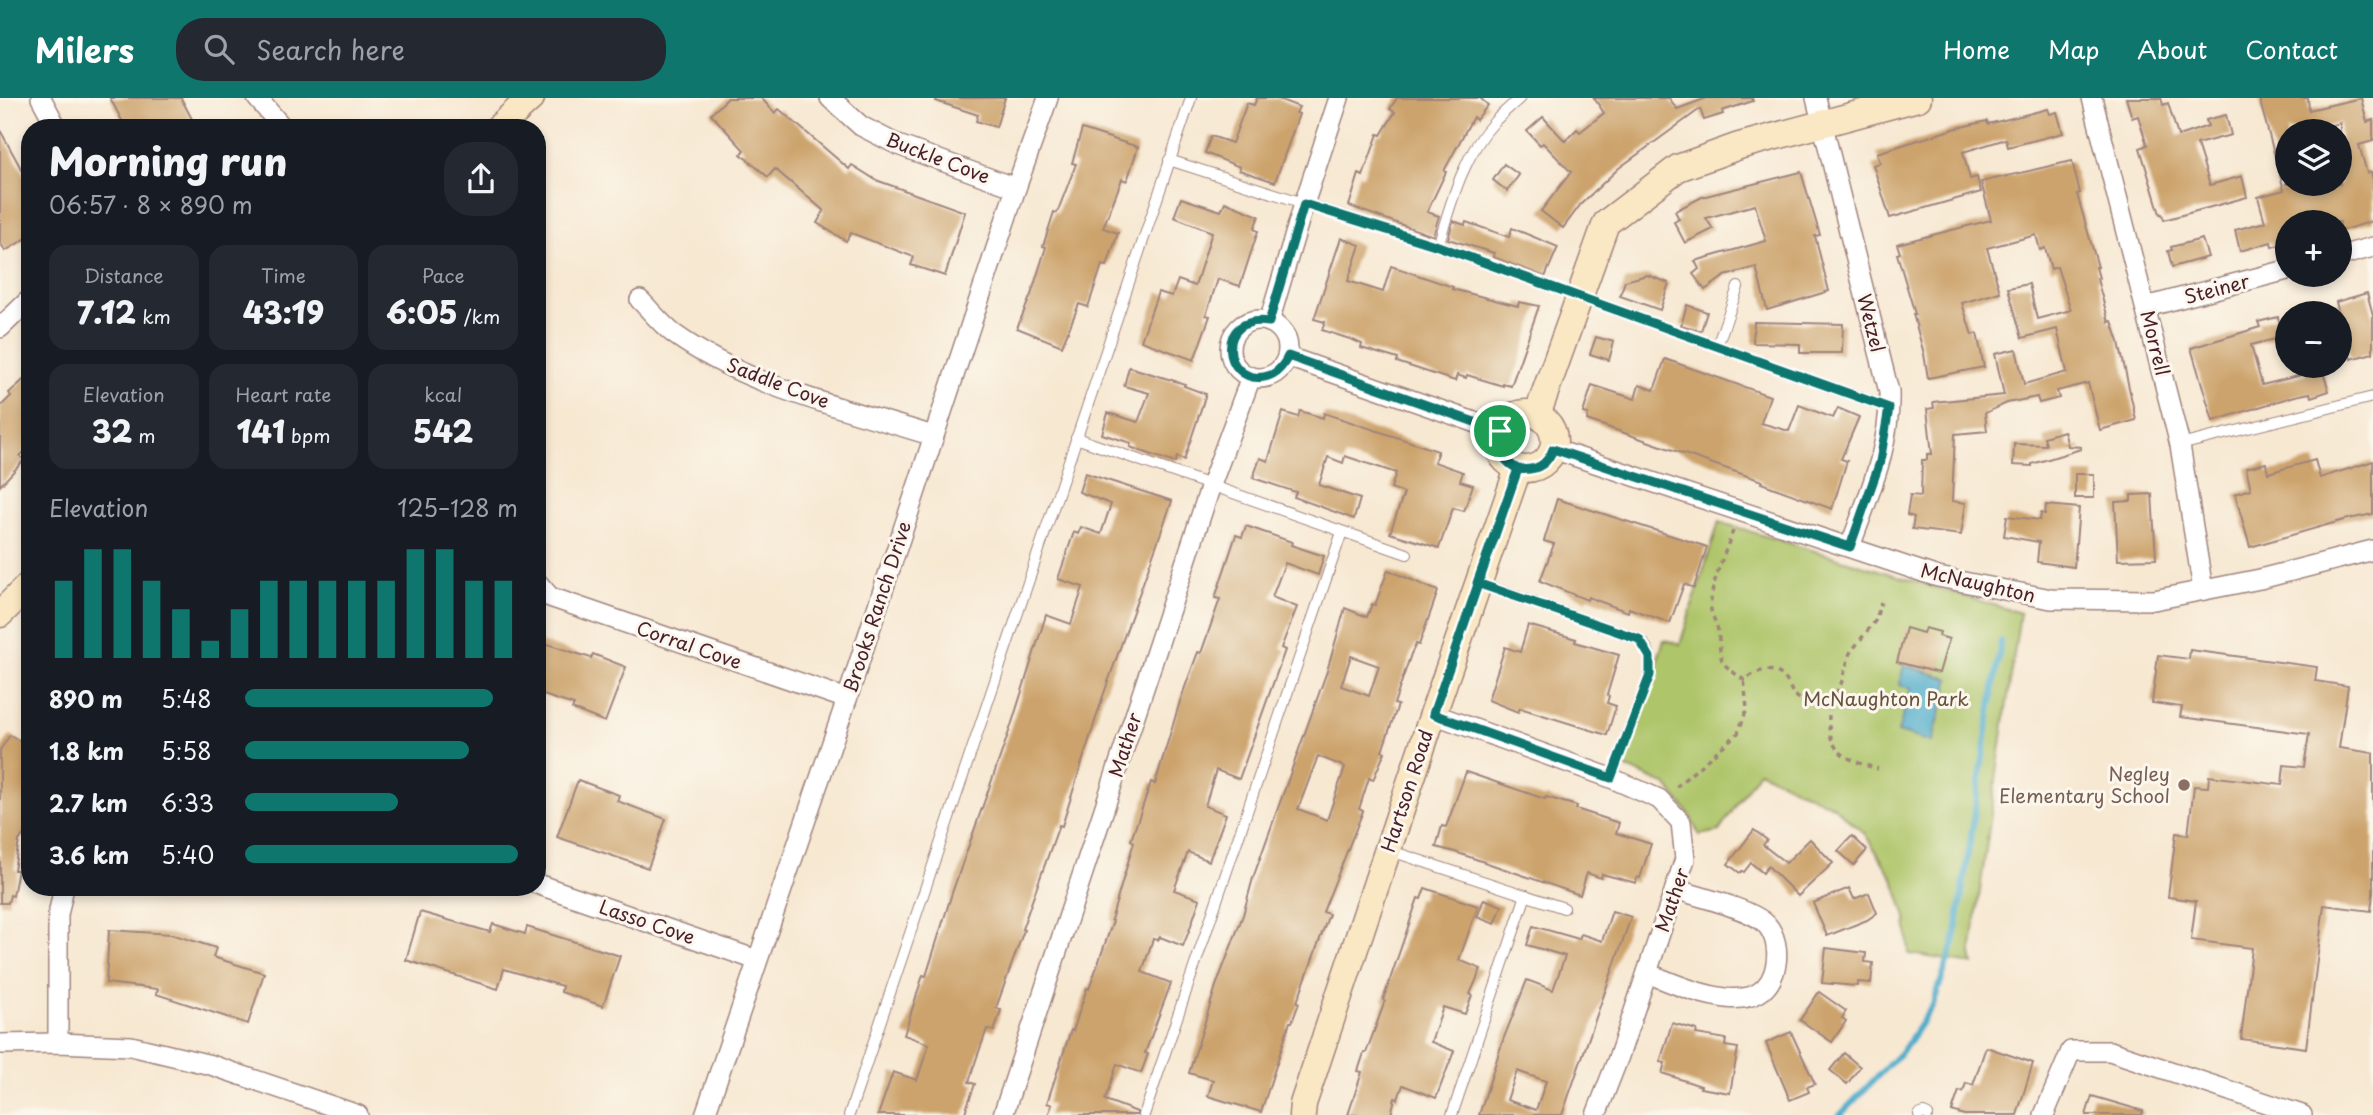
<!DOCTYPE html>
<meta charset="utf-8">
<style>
body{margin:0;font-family:"Playpen Sans",sans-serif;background:#242831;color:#f1f3f6;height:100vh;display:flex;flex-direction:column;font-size:26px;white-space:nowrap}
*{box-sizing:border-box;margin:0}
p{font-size:23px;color:#9ea1a6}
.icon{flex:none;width:38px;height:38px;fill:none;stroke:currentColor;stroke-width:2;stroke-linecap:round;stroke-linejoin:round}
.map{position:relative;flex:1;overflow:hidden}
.details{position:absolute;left:21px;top:21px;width:525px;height:777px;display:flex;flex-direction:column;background:#171b24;border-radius:28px;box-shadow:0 4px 10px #0003}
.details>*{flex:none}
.controls{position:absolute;left:2275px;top:21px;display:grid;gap:14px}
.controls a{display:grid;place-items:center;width:77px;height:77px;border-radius:50%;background:#171b24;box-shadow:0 4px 10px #0003;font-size:35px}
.pin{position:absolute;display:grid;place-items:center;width:60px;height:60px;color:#fff;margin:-30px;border:4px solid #fff;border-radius:50%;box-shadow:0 2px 7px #0007}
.round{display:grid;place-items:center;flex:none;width:74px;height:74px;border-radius:28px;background:#242831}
.headline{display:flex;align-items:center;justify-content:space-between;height:119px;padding:0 28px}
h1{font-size:38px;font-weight:800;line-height:52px}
.stats{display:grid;grid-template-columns:repeat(3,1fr);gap:10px;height:119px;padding:7px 28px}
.stats div{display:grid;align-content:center;border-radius:18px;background:#242831;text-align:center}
.stats b{font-size:30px;font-weight:800}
.stats small{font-size:19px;font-weight:400}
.stats p{font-size:19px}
.chart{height:196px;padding:14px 28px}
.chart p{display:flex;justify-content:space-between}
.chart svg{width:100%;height:126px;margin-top:7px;stroke:#0f766e;stroke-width:6}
ul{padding:0 28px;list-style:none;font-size:23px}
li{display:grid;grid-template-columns:112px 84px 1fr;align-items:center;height:52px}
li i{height:18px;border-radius:9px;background:#0f766e}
header{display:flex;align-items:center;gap:42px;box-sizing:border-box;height:98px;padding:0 35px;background:#0f766e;color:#fff}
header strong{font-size:33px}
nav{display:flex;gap:38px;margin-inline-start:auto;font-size:24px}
.search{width:490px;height:63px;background:#242831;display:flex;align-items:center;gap:18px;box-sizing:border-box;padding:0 24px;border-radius:28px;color:#9ea1a6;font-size:26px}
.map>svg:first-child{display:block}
.green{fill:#aec569;stroke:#7c724a;stroke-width:2}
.water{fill:#4daccb;stroke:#4c667b;stroke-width:2}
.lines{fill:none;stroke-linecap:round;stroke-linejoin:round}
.stream{stroke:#4daccb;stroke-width:6}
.building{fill:#cca36c;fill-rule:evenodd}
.lane-casing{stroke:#a0847e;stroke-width:12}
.street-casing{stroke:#a0847e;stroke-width:22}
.secondary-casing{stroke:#a0847e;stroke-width:29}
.path{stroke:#a0847e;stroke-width:3.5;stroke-dasharray:5 5;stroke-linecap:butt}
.lane{stroke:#fff;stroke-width:10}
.street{stroke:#fff;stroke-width:19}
.secondary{stroke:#fae7c3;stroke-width:26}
.route-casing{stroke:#fff;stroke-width:14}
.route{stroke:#0f766e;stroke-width:9}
.education-dot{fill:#8d6e63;stroke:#fbf7ec;stroke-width:2.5}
.labels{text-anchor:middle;stroke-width:6;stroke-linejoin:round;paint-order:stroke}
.street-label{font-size:19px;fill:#4a1f2b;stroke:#fbf7ec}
.park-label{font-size:19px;fill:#68513e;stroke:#fbf7ec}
.education-label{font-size:19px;fill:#785e54;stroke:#fbf7ec;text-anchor:end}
</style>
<header>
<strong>Milers</strong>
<div class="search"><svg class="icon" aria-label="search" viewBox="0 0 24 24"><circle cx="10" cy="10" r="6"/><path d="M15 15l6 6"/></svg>Search here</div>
<nav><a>Home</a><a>Map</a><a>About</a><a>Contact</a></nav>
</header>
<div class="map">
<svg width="2373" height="1017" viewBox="0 0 2373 1017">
<rect width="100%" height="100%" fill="#fbf7ec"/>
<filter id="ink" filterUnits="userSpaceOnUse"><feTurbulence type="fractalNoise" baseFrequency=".0143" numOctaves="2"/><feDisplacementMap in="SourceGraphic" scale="14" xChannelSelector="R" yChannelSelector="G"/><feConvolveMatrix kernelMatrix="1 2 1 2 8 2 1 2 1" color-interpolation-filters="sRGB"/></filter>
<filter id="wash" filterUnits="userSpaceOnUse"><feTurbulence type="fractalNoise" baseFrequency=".00686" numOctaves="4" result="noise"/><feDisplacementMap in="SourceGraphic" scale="28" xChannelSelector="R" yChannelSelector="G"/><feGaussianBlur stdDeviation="1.57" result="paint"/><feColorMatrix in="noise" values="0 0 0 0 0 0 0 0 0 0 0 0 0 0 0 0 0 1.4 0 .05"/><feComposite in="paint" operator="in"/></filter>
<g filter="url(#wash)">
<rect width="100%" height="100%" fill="#f7e8d2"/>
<polygon class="green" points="1719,424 2020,515 1971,855 1973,866 1909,856 1906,819 1894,782 1865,736 1833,708 1759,673 1719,733 1699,737 1688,714 1666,687 1625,669 1624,665 1664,542 1680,546"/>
<polygon class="water" points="1904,567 1950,581 1932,644 1898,634 1911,590 1899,587"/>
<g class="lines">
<polyline class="stream" points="1840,1017 1904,951 1933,907 1955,841 2001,543"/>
</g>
<g id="blocks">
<g class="building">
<polygon points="110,0 181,0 193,23 181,30 126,30"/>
<polygon points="728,0 761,0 775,15 779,11 849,71 852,67 876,82 965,114 945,178 911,167 914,159 851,135 846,143 817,125 824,113 775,71 768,79 741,56 744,52 711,16"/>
<polygon points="937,0 1005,0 996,29 976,23 978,17 936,3"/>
<polygon points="1257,0 1276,0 1299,9 1296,15 1299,16 1275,84 1239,72 1240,69 1205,55 1211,38 1232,45 1247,5 1254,7"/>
<polygon points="1397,0 1480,0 1488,7 1476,22 1473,19 1444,73 1446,74 1427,114 1439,118 1433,138 1349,108 1359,76 1363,78 1378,36 1381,37 1395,14 1390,11"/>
<polygon points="1594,0 1669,0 1677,11 1707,0 1752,0 1753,3 1722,13 1723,16 1704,22 1700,11 1619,70 1581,106 1563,130 1541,113 1571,74 1543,45 1540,47 1527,33 1543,19 1565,43 1577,31 1580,34 1604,15"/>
<polygon points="2126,0 2161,0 2163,7 2168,5 2178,38 2208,28 2206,22 2226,17 2231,37 2197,46 2210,87 2242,78 2247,99 2164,122 2162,116 2160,116 2140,50 2147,47 2138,18 2132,20"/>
<path d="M2259,0H2308L2309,12L2361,0L2367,24L2373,22V43L2359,47L2367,75L2371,74L2373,82V123L2340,133V124H2287V145L2272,149L2271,144L2240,153L2235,132L2265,124L2258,99L2284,92ZM2340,25V86H2285L2287,85V33H2312Z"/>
<polygon points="2048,11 2050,16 2057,14 2063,35 2008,49 2006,41 1963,54 1970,81 1977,79 1981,94 1890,120 1873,67 1880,65 1877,55 1957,30 1987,23 1988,26"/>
<polygon points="1082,31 1138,49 1127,83 1122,81 1103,130 1118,135 1107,168 1102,167 1088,209 1079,206 1062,248 1017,230 1031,197 1046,149 1043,148 1054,114 1057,115 1076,66 1072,65"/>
<polygon points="0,32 30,87 30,138 5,153 0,144"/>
<polygon points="2072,63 2080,95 2077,96 2098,169 2096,169 2099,180 2097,181 2109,224 2112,223 2119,244 2136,322 2100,332 2088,285 2057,293 2059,300 2039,305 2037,299 2007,305 1985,315 1987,333 1955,336 1952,403 1966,405 1961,437 1912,431 1914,419 1907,417 1910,397 1921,398 1922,362 1927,362 1927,356 1932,356 1927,311 1934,310 1933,304 2004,297 1995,256 2016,251 2024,286 2067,274 2057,231 2022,240 2008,190 2029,186 2037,221 2071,212 2057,169 2051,171 2045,150 2040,152 2036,137 1987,150 2000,194 1962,205 1972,237 1977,235 1984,269 1928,280 1924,256 1913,216 1915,216 1897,156 1900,155 1897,146 1991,122 1981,84"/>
<polygon points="1504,66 1519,77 1507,93 1493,82"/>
<polygon points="1801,74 1820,137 1815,138 1829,193 1767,212 1756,169 1725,178 1705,192 1693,176 1699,171 1695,163 1766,143 1755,107 1706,120 1713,131 1685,145 1674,124 1679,121 1675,113 1702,99"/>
<polygon points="1181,100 1221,113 1225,104 1259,118 1254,131 1258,133 1240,188 1218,181 1206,217 1210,218 1194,262 1141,243 1158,194 1172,198 1178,182 1195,188 1212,134 1174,119"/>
<polygon points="1453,123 1465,127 1466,124 1509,139 1512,130 1558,149 1545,179 1493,159 1494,155 1448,141"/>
<polygon points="1341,140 1360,147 1348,183 1383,194 1391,168 1453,189 1452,191 1518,208 1519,204 1539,208 1511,288 1503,286 1503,288 1467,277 1466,280 1457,277 1455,283 1397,264 1398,261 1361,250 1362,246 1353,242 1322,232 1325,224 1314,221"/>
<polygon points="2202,141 2208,159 2172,169 2168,153 2172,152 2171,149"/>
<polygon points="1647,177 1669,185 1660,212 1620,198 1625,183"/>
<polygon points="2367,195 2373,217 2373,255 2351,261 2336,204"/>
<polygon points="1687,207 1707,214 1701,233 1681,227"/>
<polygon points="2278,219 2283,239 2251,247 2262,287 2306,276 2304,268 2321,268 2329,293 2311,299 2310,295 2295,298 2213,323 2191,250 2260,229 2258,224"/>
<polygon points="1754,224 1843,226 1842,255 1800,255 1800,246 1753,245"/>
<polygon points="1596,239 1614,244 1609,262 1590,256"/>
<polygon points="1665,261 1770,298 1761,325 1789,333 1799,307 1833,320 1838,310 1859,319 1841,361 1847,363 1832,411 1761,385 1762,383 1587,322 1588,316 1583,315 1592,287 1635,301 1639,287 1654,292"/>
<polygon points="1129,269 1185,286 1184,288 1206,296 1184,362 1177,359 1175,365 1130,349 1131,345 1102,336 1108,315 1138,324 1149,295 1124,288"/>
<polygon points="30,276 30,348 20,358 24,362 0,388 0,309 11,298 9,295"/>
<polygon points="1300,313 1323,320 1324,315 1438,353 1434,364 1463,374 1460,383 1473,387 1464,413 1453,410 1439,450 1390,435 1404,395 1391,390 1396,375 1345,358 1343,365 1328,359 1319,387 1360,401 1354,421 1294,399 1296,394 1253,380 1260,360 1268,363 1283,314 1298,319"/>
<polygon points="2064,333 2068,348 2081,349 2081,351 2032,366 2032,368 2013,367 2014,346 2046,347 2044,339"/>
<polygon points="2315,362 2320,380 2373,363 2373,416 2344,422 2250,449 2235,396 2251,391 2246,370 2266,365 2268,375"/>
<polygon points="1085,375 1172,403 1102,601 1062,728 1059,727 1022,831 1024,832 996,910 1001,912 994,933 987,931 976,962 969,984 975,986 964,1017 878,1017 893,974 917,982 929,946 904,937 923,877 926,878 952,795 1011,628 1046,517 1071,526 1083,489 1058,481 1074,434 1078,436 1081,429 1101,436 1111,406 1079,394"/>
<rect x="2075" y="376" width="19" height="24"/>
<polygon points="2152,396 2156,461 2118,462 2115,404 2131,403 2131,397"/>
<polygon points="1557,401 1707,449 1694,490 1684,486 1670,525 1629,510 1628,514 1588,499 1587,502 1540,483 1554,446 1544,443"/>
<polygon points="2046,407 2079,410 2074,469 2037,464 2039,444 2004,438 2007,418 2040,422 2041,415 2045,416"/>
<polygon points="1246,428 1292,444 1291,447 1324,458 1318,477 1285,465 1272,499 1297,509 1281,550 1285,552 1239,681 1216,672 1205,708 1226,716 1209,763 1188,754 1174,792 1200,801 1189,833 1183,848 1160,839 1158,842 1153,841 1142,874 1171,885 1145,955 1148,956 1141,975 1117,966 1105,1002 1137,1014 1137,1017 1048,1017 1052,1007 1047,1005 1071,932 1073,933 1087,890 1089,891 1113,823 1111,822 1134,744 1131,742 1151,684 1155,686 1181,600 1198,554 1201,555 1220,501 1215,500 1236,437 1242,439"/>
<path d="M1388,472L1438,493L1419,547L1416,546L1411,556L1394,606L1398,607L1382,653L1385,654L1373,682L1369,680L1359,711L1363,713L1323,814L1329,816L1297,904L1299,905L1292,924H1290L1261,1014L1208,998L1213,982L1189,975L1216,888L1243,817L1253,780L1327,573L1345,510L1367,519L1372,506L1375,507ZM1351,558L1379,568L1369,598L1341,588ZM1318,658L1345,669L1327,722L1298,711Z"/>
<polygon points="1528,527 1576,541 1575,544 1619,557 1607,597 1609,598 1607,605 1616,608 1607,637 1520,610 1518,614 1488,602 1505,549 1520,554"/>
<polygon points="1906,530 1923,535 1925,530 1940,534 1939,538 1949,541 1939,575 1897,564"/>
<polygon points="541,544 591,560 593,556 626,569 605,624 572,611 574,607 537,595 537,555"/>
<polygon points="2190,552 2317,569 2315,583 2348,588 2339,650 2373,655 2373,795 2371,813 2324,807 2306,950 2241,941 2252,850 2191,842 2196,803 2168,799 2176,735 2188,737 2194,688 2208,689 2209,678 2282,687 2284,667 2304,669 2309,636 2180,619 2182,609 2152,605 2158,557 2189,561"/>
<polygon points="10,637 30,649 30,727 19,743 14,772 18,772 13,798 10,797 8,805 0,805 0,652"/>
<polygon points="1466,674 1545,701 1546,699 1577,708 1576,711 1619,725 1616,735 1651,746 1640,780 1637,779 1636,785 1602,776 1601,780 1587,775 1580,797 1455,754 1436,749 1442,728 1446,729"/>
<polygon points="578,682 619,697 617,703 666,721 648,770 557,739"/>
<polygon points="1754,732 1767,742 1763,747 1786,765 1810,741 1833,765 1798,798 1768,768 1763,775 1751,765 1744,774 1742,773 1740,775 1728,766"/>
<polygon points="1852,738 1867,752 1854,767 1838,753"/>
<polygon points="1425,790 1478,808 1459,862 1481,871 1470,896 1472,897 1465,916 1443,909 1431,944 1454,953 1436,1000 1403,987 1398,1001 1395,1000 1391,1017 1348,1017 1362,974 1358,973 1364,955 1366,955 1385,903 1383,902 1418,800 1421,801"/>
<polygon points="1849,790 1854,801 1869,795 1877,815 1867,822 1827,838 1813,805"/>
<polygon points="1484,801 1502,808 1495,826 1477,819"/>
<path d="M1612,813L1631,819L1562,1017H1479L1503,942L1527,882L1553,892L1565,858L1527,847L1533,828L1579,841L1581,836L1602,843ZM1517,973L1546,983L1536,1012L1507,1002Z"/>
<polygon points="420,814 490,834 493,826 525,836 527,829 620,858 603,908 561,894 562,888 504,871 498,891 406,862"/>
<polygon points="109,832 171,836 216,850 213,859 264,875 248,926 156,896 158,891 106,885"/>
<polygon points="1826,850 1866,855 1865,864 1873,865 1871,885 1858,884 1857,888 1822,885"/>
<polygon points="1819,894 1846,913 1842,920 1846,923 1832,944 1800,922"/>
<polygon points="1672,925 1697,932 1696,936 1726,941 1725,948 1738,950 1730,995 1700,990 1701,988 1662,975 1665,965 1660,964"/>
<polygon points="1791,934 1815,986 1807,989 1809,994 1790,1002 1766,945"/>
<polygon points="1986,949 2033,965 2017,1017 1964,1017 1952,1013 1959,993 1963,994 1966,985 1973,987"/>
<polygon points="1844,955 1860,969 1847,986 1830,972"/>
<polygon points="2092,998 2143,1013 2142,1017 2086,1017"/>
</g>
</g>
</g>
<g filter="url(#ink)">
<use href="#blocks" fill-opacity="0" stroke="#a0847e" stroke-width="2"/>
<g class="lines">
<defs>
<g id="lane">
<polyline points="1169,62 1438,148 1889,310"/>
<path d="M1438,148C1451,105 1463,57 1495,23C1503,15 1512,7 1520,0"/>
<polyline points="1717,248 1738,189"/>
<polyline points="1076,340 1407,456"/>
<polyline points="2180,347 2373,299"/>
<path d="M1481,486L1639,541C1650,551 1653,563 1650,577L1611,680"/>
<polyline points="1388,752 1564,810"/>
<polyline points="849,1017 1191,0"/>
<polyline points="1144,1017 1342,434"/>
<polyline points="1452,1017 1526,797"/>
<polyline points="1919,1017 1924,1015 1928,1017"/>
</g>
<g id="street">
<polyline points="41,0 57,30"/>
<polyline points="257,0 283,30"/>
<polyline points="830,0 861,28 898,47 1016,90"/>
<path d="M1816,0L1889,294C1891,348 1868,398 1850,449"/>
<polyline points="2092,0 2180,347 2203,492"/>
<polyline points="2340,158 2373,149"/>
<path d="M640,202C651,213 662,227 674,236C749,290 846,310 933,338"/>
<polyline points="2146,209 2287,172"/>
<circle cx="1259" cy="251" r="29"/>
<polyline points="1269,224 1304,106 1339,0"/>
<polyline points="0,230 30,201"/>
<polyline points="1288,259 1500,333"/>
<polyline points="1553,351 1938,479 2051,501 2154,502 2260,481 2373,452"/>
<polyline points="537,484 550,499 847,601"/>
<polyline points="1433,616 1611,680 1659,701 1681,724 1685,761 1619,958 1596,1017"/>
<polyline points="537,786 757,862"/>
<path d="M1647,875C1683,889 1765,929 1776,866C1778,853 1776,837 1766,826C1752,811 1696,798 1675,791"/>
<polyline points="58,945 58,817 64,789"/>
<polyline points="0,946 58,945 131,948 211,967 358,1017"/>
<polyline points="705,1017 847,601 1016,90 1048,0"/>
<polyline points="1003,1017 1211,387 1251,279"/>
<polyline points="2044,1017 2071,953 2110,953 2302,1017"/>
</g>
<g id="secondary">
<polyline points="498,30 531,0"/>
<circle cx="1526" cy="343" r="28"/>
<polyline points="1537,317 1606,125 1678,70 1739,48 1918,0"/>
<polyline points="0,516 30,486"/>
<polyline points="1302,1017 1303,1006 1433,616 1518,371"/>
</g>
</defs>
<use href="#lane" class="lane-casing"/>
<use href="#street" class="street-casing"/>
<use href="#secondary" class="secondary-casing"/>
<g class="path">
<path d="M1733,433C1726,453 1708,491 1711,512C1712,519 1717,525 1718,533C1722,565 1716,562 1744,582C1759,571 1776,566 1788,585C1791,591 1792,596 1797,599C1807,607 1818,608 1830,607L1841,586L1850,555L1875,523L1881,504"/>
<path d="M1830,607C1824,652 1841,660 1878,671"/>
<polyline points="1676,689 1738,635 1747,611 1744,581"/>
</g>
<use href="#lane" class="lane"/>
<use href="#street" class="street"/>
<use href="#secondary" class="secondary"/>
</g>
</g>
<g class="lines" filter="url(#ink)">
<defs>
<path id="route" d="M1500,333L1288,258C1283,269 1276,277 1264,279C1222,286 1215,215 1269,224L1304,106L1438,148L1889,310L1880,364L1850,449L1553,351C1547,368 1535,373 1518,371L1433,616L1611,680L1650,577V559L1639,541L1477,485L1518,371C1502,363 1497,350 1500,333"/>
</defs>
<use href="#route" class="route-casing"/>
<use href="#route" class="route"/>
</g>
<circle class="education-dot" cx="2184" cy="687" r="7"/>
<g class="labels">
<g class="street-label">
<text transform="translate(938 60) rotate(21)" y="7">Buckle Cove</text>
<text transform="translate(2217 191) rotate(-15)" y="7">Steiner</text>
<text transform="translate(1871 225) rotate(76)" y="7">Wetzel</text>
<text transform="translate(2155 245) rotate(76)" y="7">Morrell</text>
<text transform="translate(778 285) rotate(21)" y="7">Saddle Cove</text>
<text transform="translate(1978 485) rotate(13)" y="7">McNaughton</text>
<text transform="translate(877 509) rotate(-72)" y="7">Brooks Ranch Drive</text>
<text transform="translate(689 547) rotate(19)" y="7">Corral Cove</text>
<text transform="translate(1125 647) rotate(-72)" y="7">Mather</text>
<text transform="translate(1407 693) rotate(-72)" y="7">Hartson Road</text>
<text transform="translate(1672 802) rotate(-71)" y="7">Mather</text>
<text transform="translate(647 824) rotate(19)" y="7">Lasso Cove</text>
</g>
<g class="park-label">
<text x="1886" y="608">McNaughton Park</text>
</g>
<g class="education-label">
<text x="2170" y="683">Negley<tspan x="2170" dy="22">Elementary School</tspan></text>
</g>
</g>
</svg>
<div class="controls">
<a><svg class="icon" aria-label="layers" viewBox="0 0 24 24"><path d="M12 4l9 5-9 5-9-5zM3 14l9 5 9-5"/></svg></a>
<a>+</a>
<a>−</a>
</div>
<div class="pin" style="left:1500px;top:333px;background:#1e9e55"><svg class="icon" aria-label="arrive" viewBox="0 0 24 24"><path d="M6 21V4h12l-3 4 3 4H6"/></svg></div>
<section class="details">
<div class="headline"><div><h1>Morning run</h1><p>06:57 · 8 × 890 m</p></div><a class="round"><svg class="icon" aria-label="share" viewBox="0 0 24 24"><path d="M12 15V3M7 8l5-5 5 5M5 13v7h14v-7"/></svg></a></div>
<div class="stats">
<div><p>Distance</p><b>7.12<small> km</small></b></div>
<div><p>Time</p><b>43:19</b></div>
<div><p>Pace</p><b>6:05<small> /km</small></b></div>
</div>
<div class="stats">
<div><p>Elevation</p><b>32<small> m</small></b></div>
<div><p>Heart rate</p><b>141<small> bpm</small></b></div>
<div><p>kcal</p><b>542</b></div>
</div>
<div class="chart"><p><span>Elevation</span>125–128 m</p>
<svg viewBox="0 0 160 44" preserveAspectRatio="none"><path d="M5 44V17M15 44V6M25 44V6M35 44V17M45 44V27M55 44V38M65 44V27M75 44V17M85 44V17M95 44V17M105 44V17M115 44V17M125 44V6M135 44V6M145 44V17M155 44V17"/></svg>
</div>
<ul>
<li><b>890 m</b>5:48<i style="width:91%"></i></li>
<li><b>1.8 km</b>5:58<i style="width:82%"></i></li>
<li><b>2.7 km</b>6:33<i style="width:56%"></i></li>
<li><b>3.6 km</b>5:40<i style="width:100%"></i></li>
</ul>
</section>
</div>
